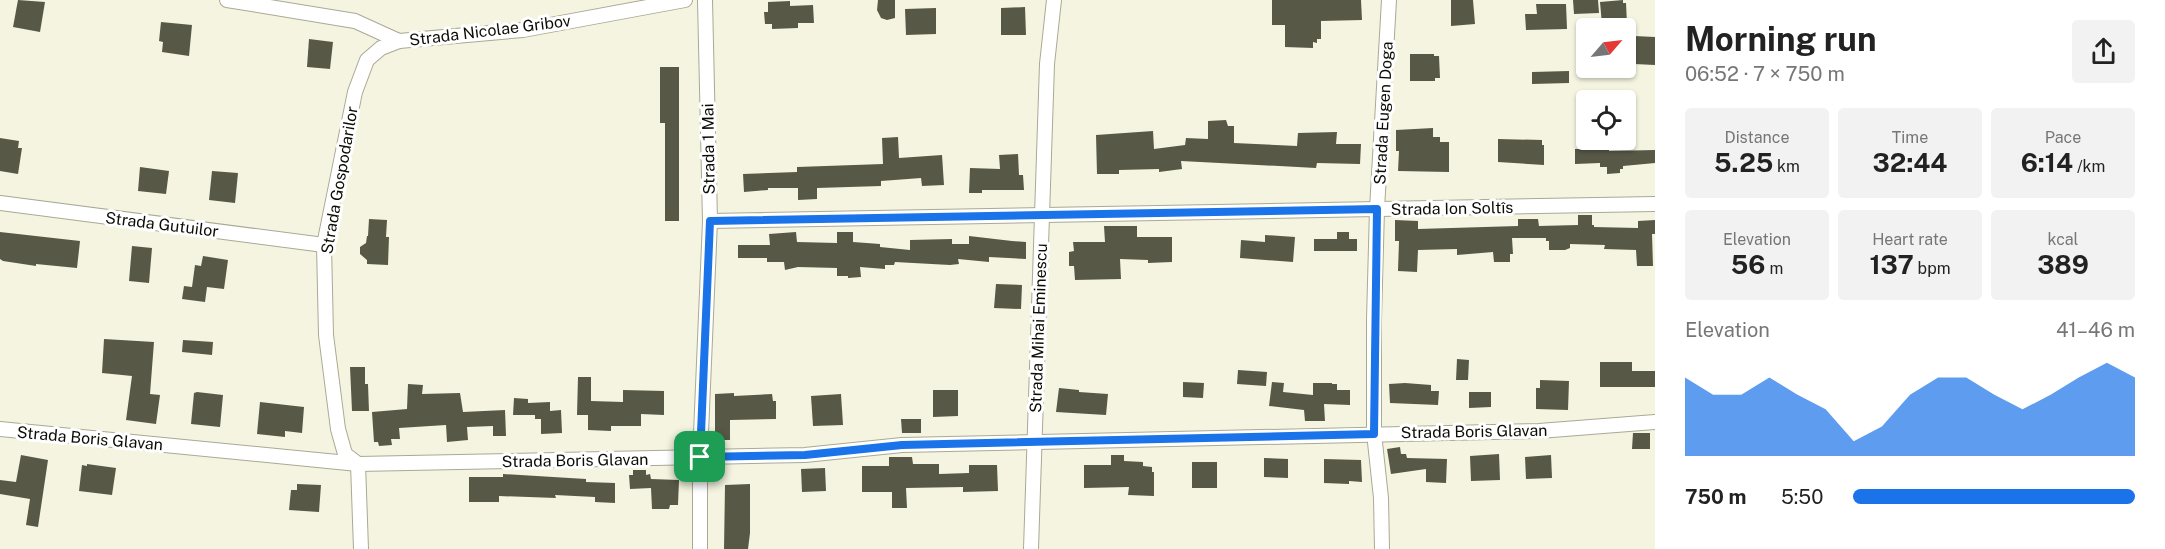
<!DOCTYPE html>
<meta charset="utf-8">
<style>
body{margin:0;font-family:"Public Sans",sans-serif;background:#f2f2f2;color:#222;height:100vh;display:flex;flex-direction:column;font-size:22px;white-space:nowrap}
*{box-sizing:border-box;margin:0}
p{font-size:20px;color:#767676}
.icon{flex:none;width:33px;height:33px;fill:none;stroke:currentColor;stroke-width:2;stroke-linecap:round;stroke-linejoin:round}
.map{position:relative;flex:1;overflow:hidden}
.panel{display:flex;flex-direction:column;background:#fff;width:510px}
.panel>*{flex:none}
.needle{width:39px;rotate:62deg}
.tools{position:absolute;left:1576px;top:18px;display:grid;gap:12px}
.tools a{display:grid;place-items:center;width:60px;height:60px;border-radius:6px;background:#fff;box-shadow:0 2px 4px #0004;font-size:30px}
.pin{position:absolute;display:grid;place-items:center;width:51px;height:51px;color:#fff;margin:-26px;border-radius:12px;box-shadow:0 3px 9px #0006}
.round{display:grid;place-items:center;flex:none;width:63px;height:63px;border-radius:6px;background:#f2f2f2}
.headline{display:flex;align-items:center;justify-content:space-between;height:102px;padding:0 30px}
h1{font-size:33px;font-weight:700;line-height:45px}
.stats{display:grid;grid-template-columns:repeat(3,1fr);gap:9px;height:102px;padding:6px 30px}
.stats div{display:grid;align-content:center;border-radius:6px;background:#f2f2f2;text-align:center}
.stats b{font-size:26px;font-weight:700}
.stats small{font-size:16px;font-weight:400}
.stats p{font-size:16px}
.chart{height:168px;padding:12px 30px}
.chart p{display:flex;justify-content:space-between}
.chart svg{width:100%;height:108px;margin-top:6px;fill:#1a73e8;opacity:.7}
ul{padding:0 30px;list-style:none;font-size:20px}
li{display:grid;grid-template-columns:96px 72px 1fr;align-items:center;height:45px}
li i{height:15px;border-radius:8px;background:#1a73e8}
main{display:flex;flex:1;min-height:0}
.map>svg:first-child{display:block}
.building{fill:#585847}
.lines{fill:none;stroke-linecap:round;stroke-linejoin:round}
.minor-casing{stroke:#a9a996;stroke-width:16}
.minor{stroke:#fff;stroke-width:14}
.route-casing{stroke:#fff;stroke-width:12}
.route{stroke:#1a73e8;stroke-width:8}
.labels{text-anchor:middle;stroke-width:6;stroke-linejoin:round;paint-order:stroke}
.street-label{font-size:16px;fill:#0c0c06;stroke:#fff}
</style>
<main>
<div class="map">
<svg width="1655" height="549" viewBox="0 0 1655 549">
<rect width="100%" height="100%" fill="#f4f4e0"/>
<g class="building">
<polygon points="18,0 45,2 40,32 13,27"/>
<polygon points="878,0 895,0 895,18 887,20 881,18 877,10"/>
<polygon points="1272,0 1361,0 1362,20 1321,21 1321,39 1317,39 1317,43 1313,42 1313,48 1285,47 1285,25 1272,25"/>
<polygon points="1451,0 1473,0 1475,24 1451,26"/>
<polygon points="1573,0 1598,0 1599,13 1574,14"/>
<polygon points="1623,0 1623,3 1626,3 1627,24 1602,25 1600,2"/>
<polygon points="790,1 790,6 813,5 814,23 798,23 798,28 772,29 772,24 765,24 764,12 768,12 768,2"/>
<polygon points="1536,4 1566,4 1567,29 1526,30 1525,14 1537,14"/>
<polygon points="1025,7 1026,35 1001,35 1001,8"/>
<polygon points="936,8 936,34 906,35 905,9"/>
<polygon points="161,22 192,25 189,56 162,52 163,42 159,41"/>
<polygon points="1634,36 1655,37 1655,65 1634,64"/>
<polygon points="309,39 333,42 330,69 307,67"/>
<polygon points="1410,54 1434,54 1434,56 1439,56 1440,78 1435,78 1435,81 1410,81"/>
<polygon points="660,67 679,67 679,221 665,221 665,123 660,123"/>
<polygon points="1569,71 1569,83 1532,84 1532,72"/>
<polygon points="1226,120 1228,126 1234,126 1234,143 1297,146 1298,133 1337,132 1336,144 1361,144 1360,164 1317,163 1316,168 1181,161 1182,169 1159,172 1159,169 1119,170 1119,174 1097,174 1096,135 1153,131 1154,149 1185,145 1186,138 1208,139 1208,121"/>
<polygon points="1433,128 1433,137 1440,137 1440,142 1449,142 1449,172 1398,171 1399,151 1396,151 1396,130"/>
<polygon points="898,137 899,158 942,155 944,185 922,186 921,178 881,181 881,186 817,188 817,199 798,200 798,188 768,188 768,190 744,192 743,174 797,172 797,167 883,164 882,138"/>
<polygon points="0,138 19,141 18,148 22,148 18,174 0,171"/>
<polygon points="1498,139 1542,140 1542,145 1544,145 1544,165 1498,162"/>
<polygon points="1596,144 1609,144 1609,151 1655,150 1655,163 1623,166 1623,169 1620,169 1620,173 1607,174 1607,167 1600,167 1600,163 1575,164 1575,149 1596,149"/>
<polygon points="1018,154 1019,175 1023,175 1024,190 982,190 982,193 969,193 970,168 1000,169 999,155"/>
<polygon points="140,167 169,171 166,194 138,191"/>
<polygon points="212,171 238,173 235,203 209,200"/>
<polygon points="1578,215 1592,215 1592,225 1594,225 1594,227 1638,228 1638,221 1655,220 1655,234 1652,234 1653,266 1637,266 1636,250 1604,249 1605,245 1570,244 1570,248 1565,250 1549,250 1549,241 1546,241 1546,238 1512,238 1513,254 1510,254 1510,262 1494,262 1493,252 1457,255 1457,249 1418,250 1417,272 1398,271 1399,241 1395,241 1395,220 1418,221 1418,229 1518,226 1518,219 1538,219 1539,226 1578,225"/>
<polygon points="369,219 387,220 386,237 389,237 388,265 367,264 367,260 360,254 360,247 366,243 367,236 368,236"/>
<polygon points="1104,226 1137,226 1137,237 1172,237 1172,262 1148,263 1148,260 1120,259 1121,279 1075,280 1074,266 1069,266 1069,252 1074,251 1073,242 1105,242"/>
<polygon points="0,232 80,241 77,268 36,264 36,266 3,261 0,259"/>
<polygon points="796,232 797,242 837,243 837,232 853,232 853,242 880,244 880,247 910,250 910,240 952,239 952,244 969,244 969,236 1012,241 1026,242 1026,259 989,257 989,262 958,259 959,264 950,265 895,262 894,265 885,265 885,269 860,267 861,277 848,278 848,276 837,276 837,268 798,267 785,270 784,262 767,262 767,258 738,258 738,245 770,245 769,234"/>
<polygon points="1337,232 1349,232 1349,239 1357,239 1357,251 1314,251 1314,239 1337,239"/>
<polygon points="1265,235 1295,237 1293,262 1240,258 1241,240 1265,242"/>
<polygon points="132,246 152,248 149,283 129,281"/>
<polygon points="203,256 228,260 224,289 207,287 205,302 182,299 184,286 192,287 195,265 201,266"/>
<polygon points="996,284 1022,285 1021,309 994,308"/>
<polygon points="104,339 154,342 150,394 160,395 156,424 126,420 132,376 102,373"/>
<polygon points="183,340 213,342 212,355 182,352"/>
<polygon points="1457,359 1469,360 1468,380 1456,380"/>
<polygon points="1600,362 1632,362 1632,371 1655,371 1655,387 1600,387"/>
<polygon points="350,367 365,367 365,384 368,384 369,411 352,411"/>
<polygon points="1238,370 1267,372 1266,386 1237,384"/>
<polygon points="578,377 591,377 591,401 623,402 623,390 664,391 664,415 641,414 641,426 611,426 611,431 588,430 588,415 577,415"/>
<polygon points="1540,380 1569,381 1568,410 1536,409 1536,388 1540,388"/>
<polygon points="1183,382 1204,383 1203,398 1183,397"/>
<polygon points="1272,382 1284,383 1283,392 1313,395 1313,383 1332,383 1332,384 1337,384 1337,390 1350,390 1350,405 1324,404 1325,421 1305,421 1304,410 1269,406"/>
<polygon points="1405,383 1431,385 1431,391 1439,391 1438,405 1390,403 1389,384"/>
<polygon points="408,384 423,385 422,394 460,393 463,412 505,410 506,436 493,436 493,426 467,427 468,440 447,442 446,425 399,428 400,439 391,439 392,445 379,446 378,442 374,442 372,412 407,409"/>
<polygon points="1059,388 1079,390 1079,392 1108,394 1106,415 1056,412"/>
<polygon points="933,390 958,390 958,416 933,417"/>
<polygon points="197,392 223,395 220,427 191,424 194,393"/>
<polygon points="1469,392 1491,392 1491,407 1469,408"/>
<polygon points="734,393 734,396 772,394 773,401 776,401 776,419 730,420 730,440 715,440 715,394"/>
<polygon points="841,394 843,425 813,426 811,396"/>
<polygon points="514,398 528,399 528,403 550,402 550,411 561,410 562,433 541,434 541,419 535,419 535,415 513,415"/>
<polygon points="260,402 304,407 302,433 285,431 285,437 257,434"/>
<polygon points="901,419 921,419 921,433 902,433"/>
<polygon points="1633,433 1650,433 1650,449 1632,449"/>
<polygon points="1400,447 1401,454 1406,454 1407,458 1447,459 1446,483 1426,482 1426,469 1391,474 1387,449"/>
<polygon points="1499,454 1500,480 1471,481 1470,456"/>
<polygon points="21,455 48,460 38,527 26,525 30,499 0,494 0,480 16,482"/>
<polygon points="1111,455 1124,455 1124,461 1143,462 1143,466 1152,467 1152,472 1154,472 1154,496 1128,495 1129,487 1084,488 1084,465 1111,465"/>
<polygon points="1551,455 1552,478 1526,479 1525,457"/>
<polygon points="889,457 912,457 913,464 939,464 939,474 969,473 969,465 997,465 998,491 963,492 963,487 906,488 907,508 892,508 892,492 862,492 862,466 889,466"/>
<polygon points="1264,458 1288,459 1288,478 1264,477"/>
<polygon points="1324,459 1361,460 1362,482 1349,481 1349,484 1324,483"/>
<rect x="1192" y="462" width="25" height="26"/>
<polygon points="87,464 116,468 112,495 79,491 82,465 87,466"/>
<polygon points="825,468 826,491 802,492 801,469"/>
<polygon points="633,470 646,470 646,475 650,474 651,479 679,480 678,505 670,505 669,509 652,509 651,488 630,489 629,475 633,475"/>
<polygon points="503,474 586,479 586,482 615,483 615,503 595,502 595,497 555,495 556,498 499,496 499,502 469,502 469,477 503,477"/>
<polygon points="297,484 321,485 319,512 289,510 291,490 297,490"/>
<polygon points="750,484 750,533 748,549 724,549 725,485"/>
</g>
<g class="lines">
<defs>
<g id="minor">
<polyline points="227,0 355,21 399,41 523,30 685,0"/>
<polyline points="0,203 324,245"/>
<polyline points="710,221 1655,204"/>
<polyline points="0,429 358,464 805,455 902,445 1539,431 1655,422"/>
<polyline points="361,549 358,464 345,454 338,429 326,335 324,245 355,92 367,60 381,48 399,41"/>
<polyline points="700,549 700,457 710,221 705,0"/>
<polyline points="1031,549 1047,64 1054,0"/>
<polyline points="1382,549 1381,498 1374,433 1374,320 1377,209 1389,0"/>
</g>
</defs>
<use href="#minor" class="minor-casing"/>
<use href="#minor" class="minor"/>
</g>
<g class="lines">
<defs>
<polygon id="route" points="1377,209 1374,434 902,445 805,455 700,457 710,221"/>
</defs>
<use href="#route" class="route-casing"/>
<use href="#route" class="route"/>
</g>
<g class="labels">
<g class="street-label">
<text transform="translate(490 30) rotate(-7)" y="6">Strada Nicolae Gribov</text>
<text transform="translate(1383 113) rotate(-87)" y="6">Strada Eugen Doga</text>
<text transform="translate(708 149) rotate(-91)" y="6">Strada 1 Mai</text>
<text transform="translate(339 180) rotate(-80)" y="6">Strada Gospodarilor</text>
<text transform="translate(1452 208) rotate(-1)" y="6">Strada Ion Soltîs</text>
<text transform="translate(162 224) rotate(7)" y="6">Strada Gutuilor</text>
<text transform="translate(1038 328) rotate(-88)" y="6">Strada Mihai Eminescu</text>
<text transform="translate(1474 431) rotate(-1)" y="6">Strada Boris Glavan</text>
<text transform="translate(90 438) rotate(5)" y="6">Strada Boris Glavan</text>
<text transform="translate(575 460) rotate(-1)" y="6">Strada Boris Glavan</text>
</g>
</g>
</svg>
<div class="tools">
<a><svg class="needle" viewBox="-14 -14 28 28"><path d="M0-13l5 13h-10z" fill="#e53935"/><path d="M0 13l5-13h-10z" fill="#767676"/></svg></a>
<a><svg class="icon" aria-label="locate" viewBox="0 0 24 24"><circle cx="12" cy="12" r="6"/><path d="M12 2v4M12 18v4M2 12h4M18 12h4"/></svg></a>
</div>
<div class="pin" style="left:700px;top:457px;background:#1e9e55"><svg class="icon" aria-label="arrive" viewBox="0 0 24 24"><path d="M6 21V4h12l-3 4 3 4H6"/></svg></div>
</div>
<section class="panel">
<div class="headline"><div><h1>Morning run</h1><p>06:52 · 7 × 750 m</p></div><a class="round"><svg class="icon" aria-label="share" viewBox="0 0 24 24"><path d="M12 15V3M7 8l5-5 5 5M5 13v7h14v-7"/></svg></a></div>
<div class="stats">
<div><p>Distance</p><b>5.25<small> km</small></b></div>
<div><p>Time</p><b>32:44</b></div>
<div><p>Pace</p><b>6:14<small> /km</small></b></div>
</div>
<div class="stats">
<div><p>Elevation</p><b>56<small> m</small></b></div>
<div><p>Heart rate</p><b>137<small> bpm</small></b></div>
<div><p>kcal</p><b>389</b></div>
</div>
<div class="chart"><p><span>Elevation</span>41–46 m</p>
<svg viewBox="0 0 160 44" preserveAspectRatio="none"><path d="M0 44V12L10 19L20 19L30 12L40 19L50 25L60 38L70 32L80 19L90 12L100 12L110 19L120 25L130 19L140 12L150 6L160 12V44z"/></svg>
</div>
<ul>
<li><b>750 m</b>5:50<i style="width:100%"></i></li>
</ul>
</section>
</main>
